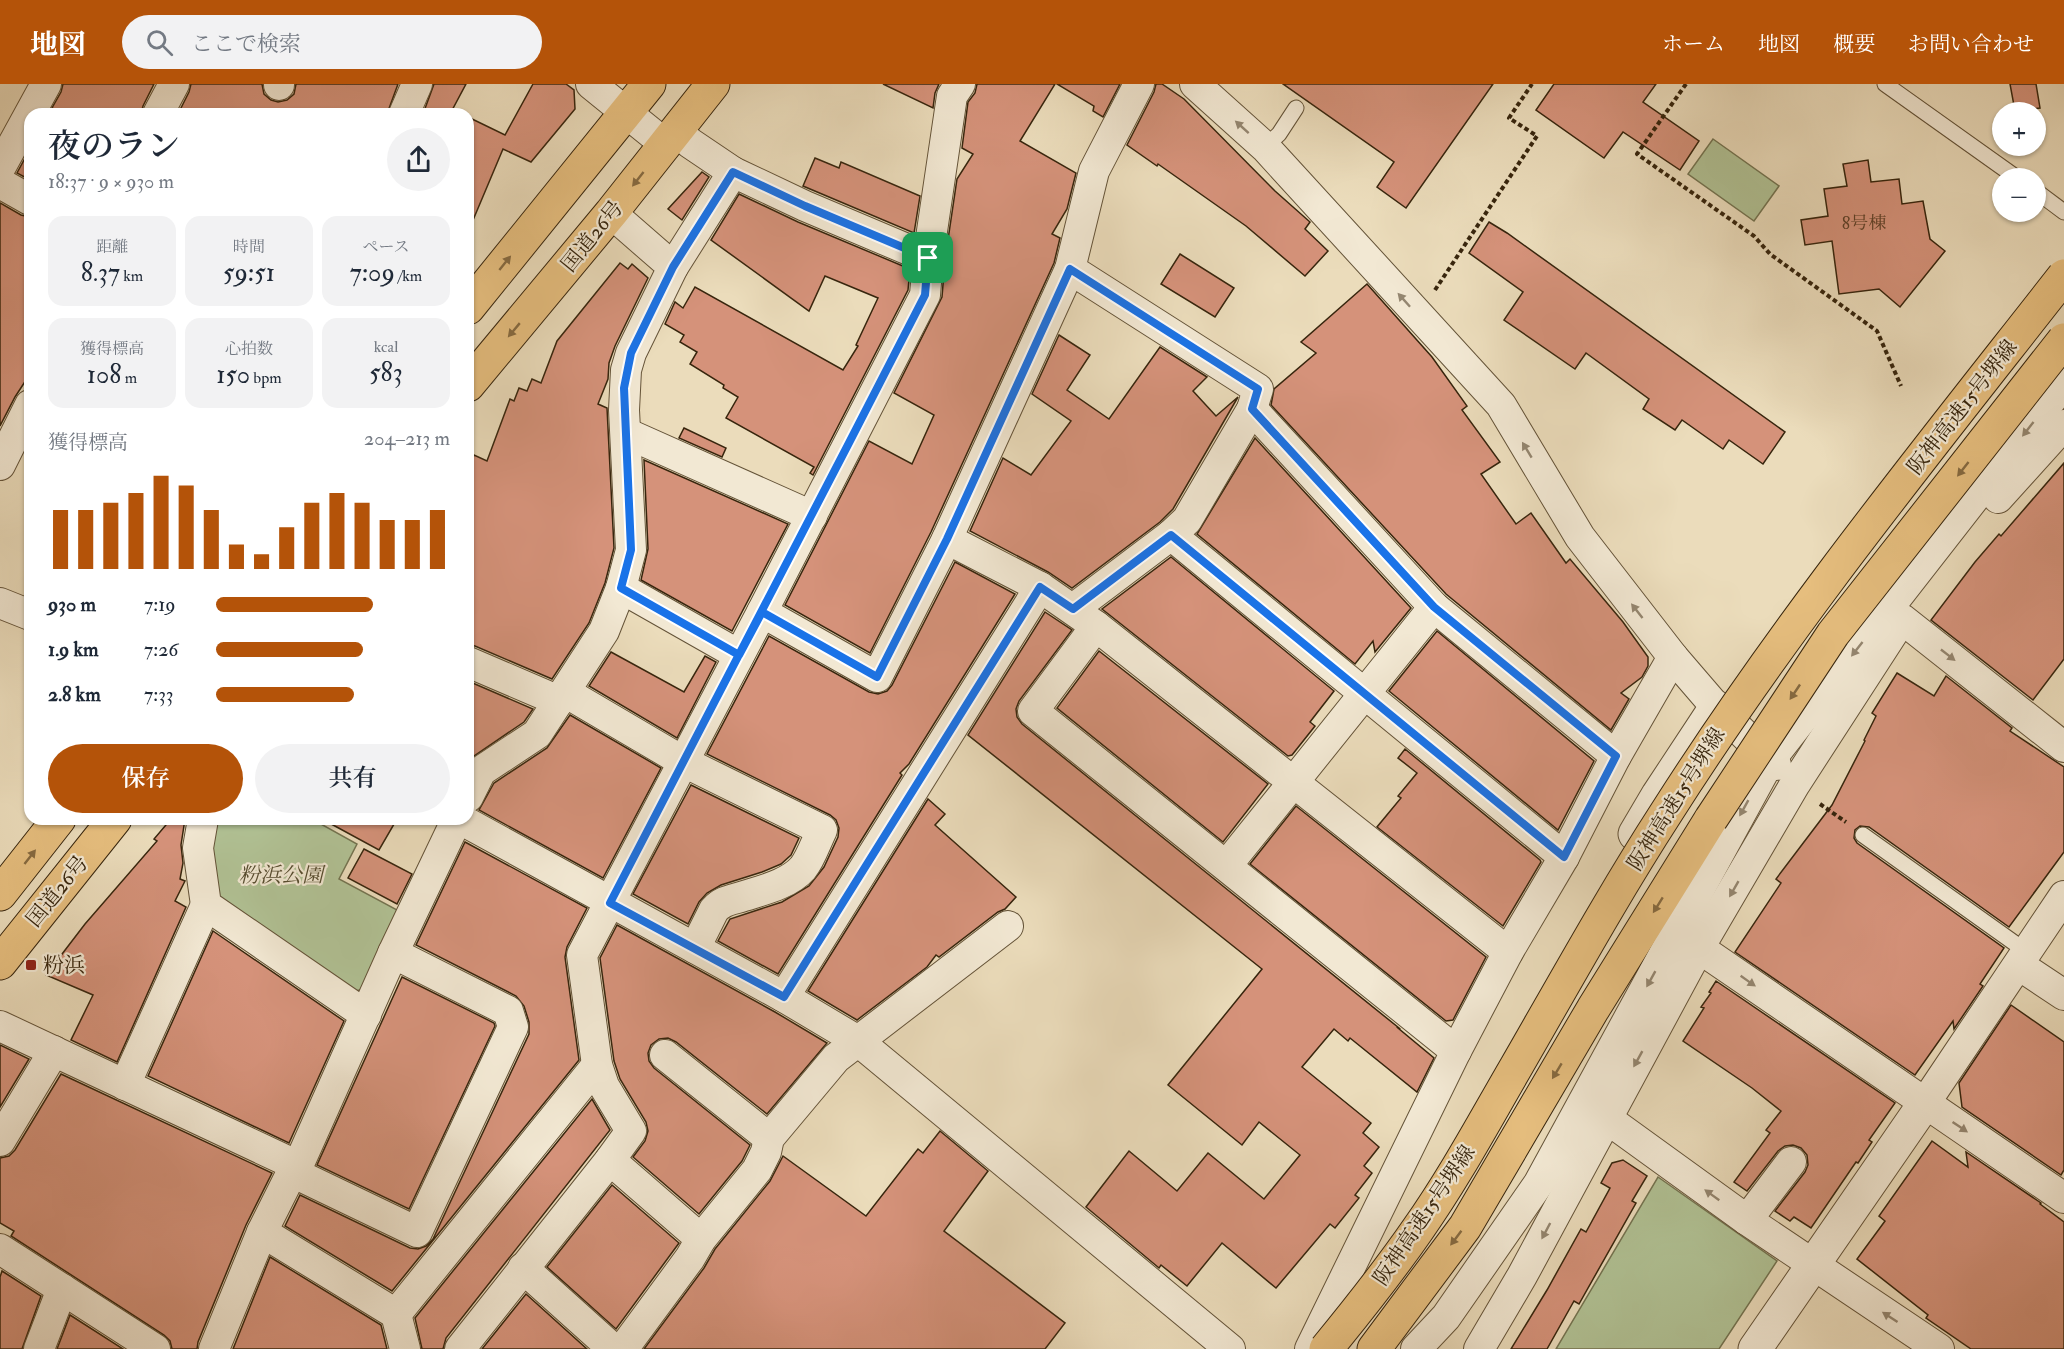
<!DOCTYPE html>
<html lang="ja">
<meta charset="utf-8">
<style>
body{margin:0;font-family:"IM FELL Double Pica","Noto Serif JP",serif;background:#f2f2f3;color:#1f2937;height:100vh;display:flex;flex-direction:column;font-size:22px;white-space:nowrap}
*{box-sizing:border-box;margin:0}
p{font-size:20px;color:#747a83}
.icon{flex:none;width:33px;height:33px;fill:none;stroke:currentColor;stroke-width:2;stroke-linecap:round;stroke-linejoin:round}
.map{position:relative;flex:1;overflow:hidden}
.sheet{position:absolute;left:24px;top:24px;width:450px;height:717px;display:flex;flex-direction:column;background:#fff;border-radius:18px;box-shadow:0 2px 4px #0004}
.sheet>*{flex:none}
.fabs{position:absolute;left:1992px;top:18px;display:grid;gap:12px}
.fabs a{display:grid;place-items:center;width:54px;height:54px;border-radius:50%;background:#fff;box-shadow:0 2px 4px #0004;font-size:30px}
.pin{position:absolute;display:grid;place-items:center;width:51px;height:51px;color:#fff;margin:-26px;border-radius:12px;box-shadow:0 3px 9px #0006}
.round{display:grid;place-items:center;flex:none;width:63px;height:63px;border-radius:32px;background:#f2f2f3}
.overview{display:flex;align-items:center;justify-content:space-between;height:102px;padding:0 24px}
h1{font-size:33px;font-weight:600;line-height:45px}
.figures{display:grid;grid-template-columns:repeat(3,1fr);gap:9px;height:102px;padding:6px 24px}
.figures div{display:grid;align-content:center;border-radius:15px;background:#f2f2f3;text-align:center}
.figures b{font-size:26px;font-weight:600}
.figures small{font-size:16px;font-weight:400}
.figures p{font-size:16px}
.chart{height:168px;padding:12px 24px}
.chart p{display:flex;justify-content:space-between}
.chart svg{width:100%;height:108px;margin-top:6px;stroke:#b45309;stroke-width:6}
.action{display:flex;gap:12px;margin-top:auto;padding:12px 24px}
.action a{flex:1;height:69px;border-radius:36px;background:#b45309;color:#fff;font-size:24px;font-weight:600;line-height:69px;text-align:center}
.action a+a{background:#f2f2f3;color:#1f2937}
ul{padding:0 24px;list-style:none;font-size:20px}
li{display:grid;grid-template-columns:96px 72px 1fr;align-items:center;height:45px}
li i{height:15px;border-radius:8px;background:#b45309}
header{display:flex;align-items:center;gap:36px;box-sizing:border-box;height:84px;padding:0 30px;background:#b45309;color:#fff}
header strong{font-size:28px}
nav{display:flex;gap:33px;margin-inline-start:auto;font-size:21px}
.search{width:420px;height:54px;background:#f2f2f3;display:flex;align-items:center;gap:15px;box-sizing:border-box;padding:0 21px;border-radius:33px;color:#747a83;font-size:22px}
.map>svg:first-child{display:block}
.green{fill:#b1c295;stroke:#747451;stroke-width:1.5}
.building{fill:#d5927a;stroke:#37250d;stroke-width:1.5}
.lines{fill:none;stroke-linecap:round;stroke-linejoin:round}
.service-casing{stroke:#645338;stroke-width:17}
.minor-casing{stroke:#645338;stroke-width:32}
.tertiary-casing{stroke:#645338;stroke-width:35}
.trunk-casing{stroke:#37250d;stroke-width:35}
.motorway-casing{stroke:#37250d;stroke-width:35}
.path{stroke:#37250d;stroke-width:4;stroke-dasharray:4.5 3;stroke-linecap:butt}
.service{stroke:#f2e8d3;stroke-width:15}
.minor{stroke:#f2e8d3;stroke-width:30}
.tertiary{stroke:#f2e8d3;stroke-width:33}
.trunk{stroke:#e6be7e;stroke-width:33}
.motorway{stroke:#e6be7e;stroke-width:33}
.motorway-bridge-casing{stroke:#37250d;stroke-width:35;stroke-linecap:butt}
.motorway-bridge{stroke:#e6be7e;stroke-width:33}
.oneway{fill:#948670}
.oneway2{fill:#866a40}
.route-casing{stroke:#fff;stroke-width:12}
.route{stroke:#1a73e8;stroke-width:8}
.poi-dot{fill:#8f2418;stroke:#f2e8d3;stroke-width:2}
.labels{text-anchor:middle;stroke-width:4.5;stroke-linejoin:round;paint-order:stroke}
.number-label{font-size:18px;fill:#5e4028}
.street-label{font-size:21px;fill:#37250d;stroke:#f2e8d3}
.park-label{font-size:21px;font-style:italic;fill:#564c2f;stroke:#f2e8d3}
.poi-label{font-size:21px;fill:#37250d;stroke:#f2e8d3;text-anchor:start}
</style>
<header>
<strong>地図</strong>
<div class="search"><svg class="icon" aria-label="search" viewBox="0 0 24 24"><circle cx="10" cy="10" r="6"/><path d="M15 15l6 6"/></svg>ここで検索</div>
<nav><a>ホーム</a><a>地図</a><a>概要</a><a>お問い合わせ</a></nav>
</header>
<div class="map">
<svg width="2064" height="1265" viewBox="0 0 2064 1265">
<rect width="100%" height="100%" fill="#ebdcbb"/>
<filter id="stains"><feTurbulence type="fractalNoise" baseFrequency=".00333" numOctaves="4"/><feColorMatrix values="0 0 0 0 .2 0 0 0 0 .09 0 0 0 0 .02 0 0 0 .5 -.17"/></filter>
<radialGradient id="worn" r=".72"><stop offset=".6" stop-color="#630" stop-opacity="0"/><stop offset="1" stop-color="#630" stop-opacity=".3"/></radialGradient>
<g class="green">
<polygon points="1713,55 1779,102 1754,137 1688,90"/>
<polygon points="212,735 312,735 357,760 339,795 399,827 365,905 350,908 211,811"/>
<polygon points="1658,1093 1777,1177 1719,1265 1556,1265"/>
</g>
<g class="building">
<polygon points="63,0 154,0 143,22 141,30 64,30 52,24 61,8"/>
<polygon points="191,0 262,0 264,10 271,16 278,18 287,16 294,10 296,0 398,0 387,30 178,30 189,8"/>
<polygon points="434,0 466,0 450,30 423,30"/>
<polygon points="533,0 566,0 574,6 575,25 531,78 503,65 468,148 468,33 505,51"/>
<polygon points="883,0 939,0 935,9 933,24"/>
<polygon points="977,0 1055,0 1020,57 1076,89 1067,125 1052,150 1060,154 1054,179 931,448 870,569 785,521 869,357 912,380 934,331 894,309 942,213 945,176 957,95 973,70 962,64 968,18 975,9"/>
<polygon points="1057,0 1120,0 1103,33 1093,27 1094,22"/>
<polygon points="1156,0 1162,0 1184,15 1275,107 1310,138 1305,145 1328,167 1305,192 1246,142 1158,80 1157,82 1127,61 1154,8"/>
<polygon points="1283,0 1493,0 1406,124 1377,103 1394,78"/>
<polygon points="1554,0 1656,0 1643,18 1699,57 1680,86 1623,48 1604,74 1536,26"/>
<polygon points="2010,0 2036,0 2040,24 2015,27"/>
<polygon points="30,65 30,96 17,89"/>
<polygon points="815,74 839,84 841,78 920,112 914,149 803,102"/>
<polygon points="1868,76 1871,98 1899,95 1902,120 1923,117 1930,155 1945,167 1900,223 1879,205 1839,210 1832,157 1805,161 1801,136 1828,132 1824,105 1847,102 1843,80"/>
<polygon points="702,88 709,93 682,136 668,125"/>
<polygon points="739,110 798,138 910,185 908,206 813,391 810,389 814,383 726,334 738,313 723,304 724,301 690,280 697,268 680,258 684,251 665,240 675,218 683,224 695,203 843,286 858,262 856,261 878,214 825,192 809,227 711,156"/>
<polygon points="0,119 21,131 30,133 30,290 15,313 0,342"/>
<polygon points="1489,138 1507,149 1785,348 1763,380 1729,356 1723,365 1682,336 1675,346 1643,325 1649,315 1586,269 1575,285 1504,236 1523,208 1469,169"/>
<polygon points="1180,170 1234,204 1215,233 1161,200"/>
<polygon points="620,179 628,185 632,180 648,194 615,262 609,279 608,295 598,320 607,324 614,464 605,499 589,539 552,595 475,562 468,561 468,385 474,371 487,377 510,315 514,317 519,304 527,307 532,295 541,299 557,257"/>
<polygon points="1367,200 1432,273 1467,322 1462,326 1500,378 1481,390 1516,440 1531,429 1566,479 1570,475 1623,538 1648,573 1648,582 1642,593 1621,609 1629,615 1611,646 1446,510 1271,321 1274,305 1316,269 1301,258"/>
<polygon points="1059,251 1090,271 1067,306 1109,335 1160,263 1207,293 1193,307 1216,332 1238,313 1173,425 1160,438 1072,504 1048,488 970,447 1003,374 1031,391 1071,337 1032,310"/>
<polygon points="684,344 726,364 722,373 679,354"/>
<polygon points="1255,354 1411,524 1375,568 1373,557 1355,580 1197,450"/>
<polygon points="644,376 788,440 732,547 641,496 648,465"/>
<polygon points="2064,379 2064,575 2033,616 1931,536 1975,478 1999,450 2001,452"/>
<polygon points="1171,473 1334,607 1310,638 1315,642 1292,671 1288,672 1102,525"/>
<polygon points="955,478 1015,510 909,680 900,689 902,691 778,890 718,857 730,835 782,818 809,802 824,783 838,753 839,744 836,736 830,731 707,670 769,552 869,608 878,610 887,607 892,601"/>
<polygon points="1045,528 1072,546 1019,617 1016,625 1017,633 1022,640 1399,944 1398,944 1434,974 1417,1008 1350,954 1348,957 1334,945 1302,983 1371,1039 1363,1049 1379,1063 1364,1082 1372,1089 1355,1111 1359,1114 1335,1144 1330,1140 1276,1204 1222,1159 1187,1202 1161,1181 1159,1184 1086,1123 1129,1067 1177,1107 1208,1069 1264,1115 1300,1071 1259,1038 1242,1061 1168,1001 1262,885 968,651"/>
<polygon points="1437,547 1594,677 1558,746 1389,607"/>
<polygon points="1099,567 1268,700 1223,758 1057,624"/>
<polygon points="611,568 684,608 705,572 716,578 677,654 589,602"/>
<polygon points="1897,589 1934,612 1946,592 2012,644 2010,647 2064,683 2064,768 2009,843 1869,743 1860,742 1855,746 1854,754 1857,759 2004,864 1980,900 1983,902 1954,945 1953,937 1915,991 1735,868 1781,799 1776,795 1832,721 1865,657 1864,656 1876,632 1872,629"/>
<polygon points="468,597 533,625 524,638 468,676"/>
<polygon points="570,631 661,684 603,794 479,726 494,699 547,664"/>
<polygon points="1405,665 1540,776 1541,778 1503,842 1377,743 1401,714 1398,712 1417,689 1398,674"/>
<polygon points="691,701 799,754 791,771 781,780 762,788 721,801 707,809 699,818 688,840 633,810"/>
<polygon points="928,715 945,730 935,741 1016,813 1005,825 998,828 939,873 936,871 927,883 857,936 808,907"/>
<polygon points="1296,722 1486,873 1453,936 1446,937 1250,780"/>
<polygon points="171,735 185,735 181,761 183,779 180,795 185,797 175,817 186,823 117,978 71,956 93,911 46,891 85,840 157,757 154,755"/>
<polygon points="322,735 397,735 379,766"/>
<polygon points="465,758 587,824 567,863 565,873 579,976 392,1207 285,1142 300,1111 410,1164 418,1165 426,1162 433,1155 529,950 529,938 524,922 516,912 416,861"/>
<polygon points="364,765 412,790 397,820 348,794"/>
<polygon points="617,841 775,928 827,959 767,1030 676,958 668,954 659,955 651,961 648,969 649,977 654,984 750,1061 742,1077 699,1130 633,1073 645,1057 648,1047 646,1038 620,995 614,977 600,874"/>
<polygon points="213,847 344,937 289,1059 148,992"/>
<polygon points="402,893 494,939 495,942 409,1125 317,1081"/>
<polygon points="1716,897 1895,1019 1869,1056 1872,1058 1858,1079 1856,1078 1811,1144 1794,1133 1790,1137 1775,1127 1805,1088 1808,1081 1807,1071 1801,1064 1793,1061 1785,1062 1778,1067 1747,1107 1734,1098 1770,1049 1766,1046 1781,1027 1752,1004 1683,957 1704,924 1701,923 1711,909 1709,908"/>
<polygon points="2011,921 2064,958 2064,1086 2061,1091 1962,1023 1959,999"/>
<polygon points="0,961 29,975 0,1023"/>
<polygon points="61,990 272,1089 246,1141 198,1258 197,1265 172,1265 170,1257 164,1251 11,1152 14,1147 0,1139 0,1074 9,1072 15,1066"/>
<polygon points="592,1015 610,1046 446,1254 443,1265 422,1265 415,1234"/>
<polygon points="940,1047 988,1087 944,1147 1065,1239 1045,1265 644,1265 704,1184 715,1165 770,1097 783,1072 866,1132 918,1065 923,1069"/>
<polygon points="1932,1057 1968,1083 1966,1068 2041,1119 2040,1120 2064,1138 2064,1265 1971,1265 1926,1234 1928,1231 1857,1175 1885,1137 1879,1132"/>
<polygon points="1623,1076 1647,1092 1632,1117 1636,1119 1579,1220 1574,1217 1547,1265 1511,1265 1547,1206 1581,1145 1586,1148 1610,1104 1601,1099 1612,1079"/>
<polygon points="612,1101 679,1159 616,1245 547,1183"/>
<polygon points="270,1173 381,1241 387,1265 233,1265"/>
<polygon points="2,1187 41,1212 22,1265 0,1265 0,1193"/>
<polygon points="526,1210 587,1265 482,1265"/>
<polygon points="70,1231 123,1265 57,1265"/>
</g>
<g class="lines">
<defs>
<g id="service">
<polyline points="1885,0 2017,94"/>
<polyline points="1265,63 1279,50 1296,24"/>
<polyline points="2036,107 2064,128"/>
<polyline points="1863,751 2027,868"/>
</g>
<g id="minor">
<polyline points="591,0 665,60"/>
<polyline points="1195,0 1265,63 1501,321 1580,453 1673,573 1716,623 1776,681"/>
<polyline points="279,1 279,0"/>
<polyline points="158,30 174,0"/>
<polyline points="404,30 417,0"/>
<polyline points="676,46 690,59 733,88"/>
<polyline points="0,84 46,0"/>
<polyline points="0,99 30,116"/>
<polyline points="673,183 733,88 805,122 928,174"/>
<polyline points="1252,325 1434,523 1616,672"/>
<polyline points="626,349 812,432"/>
<polyline points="0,381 30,321"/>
<polyline points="1998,414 2064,341"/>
<polyline points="1171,451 1564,773"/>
<polyline points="947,455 1040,503 1096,542 1033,627 1456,967"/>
<polyline points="621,504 739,571"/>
<polyline points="0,519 30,531"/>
<polyline points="1073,525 1171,451 1187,436 1252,325 1258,305 1070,185 1094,87 1139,0"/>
<polyline points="762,528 877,593 947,455 1070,185"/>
<polyline points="1902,535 2064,663"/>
<polyline points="1096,542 1508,868"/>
<polyline points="468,578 559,617"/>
<path d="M565,608L684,678L822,746C816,758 811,774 803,784C789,800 763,806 744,812C732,816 723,816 714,826L695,864"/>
<polyline points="468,713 481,687 537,650 604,547 621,504 631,466 624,326 626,286 631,269 673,183 611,129"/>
<polyline points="203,735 198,764 206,821 366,931"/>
<polyline points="460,735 784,913 858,957 1230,1265"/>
<polyline points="1227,781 1434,523"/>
<polyline points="1699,864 2064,1114"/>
<polyline points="2019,881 2064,911"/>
<polyline points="784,913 1040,503"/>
<polyline points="0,942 298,1082"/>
<polyline points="665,971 769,1054"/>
<polyline points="125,1001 206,821"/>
<polyline points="1925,1019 2064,812"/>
<polyline points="1606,1034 1747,1136 1939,1265"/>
<polyline points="0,1057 54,967"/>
<polyline points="610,1076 701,1155"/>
<polyline points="292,1088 417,1148 513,943 508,927 393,869"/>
<polyline points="1747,1136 1791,1078"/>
<polyline points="262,1148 396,1230 405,1265"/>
<polyline points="0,1165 155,1265"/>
<polyline points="523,1184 613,1265"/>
<polyline points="396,1230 597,981"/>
<polyline points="39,1265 62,1205"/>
<polyline points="214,1265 262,1148 292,1088 298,1082 393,869 457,735"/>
<polyline points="460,1265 610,1076 631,1047 604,1002 597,981 582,871 762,528 925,211 928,174 952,12 960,0"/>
<polyline points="623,1265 690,1174 701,1155 757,1086 766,1068 769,1054 836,974 1008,842"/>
<polyline points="1310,1265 1456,967 1508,868 1564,773 1616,672 1673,573"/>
<polyline points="1416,1265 1446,1233 1539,1099 1770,676 2064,299"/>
<polyline points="1479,1265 1522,1192 1699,864 1795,700 1898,541"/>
</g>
<g id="tertiary">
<polyline points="1635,750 1658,711 1716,623"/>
<polyline points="1755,1265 1925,1019"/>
</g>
<g id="trunk">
<polyline points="468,224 649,0"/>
<polyline points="468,301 611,129 713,0"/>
<polyline points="0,810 59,735"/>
<polyline points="0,879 115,735"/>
</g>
<polyline id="motorway" points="1374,1265 1465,1143 1593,925 1711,735"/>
</defs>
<use href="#service" class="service-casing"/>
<use href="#minor" class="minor-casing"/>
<use href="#tertiary" class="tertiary-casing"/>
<use href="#trunk" class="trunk-casing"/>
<use href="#motorway" class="motorway-casing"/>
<g class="path">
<polyline points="1686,0 1637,70 1754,152 1770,170 1877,247 1901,302"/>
<polyline points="1435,206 1537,52 1509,34 1532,0"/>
<polyline points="1820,720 1846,738"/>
</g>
<use href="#service" class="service"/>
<use href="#minor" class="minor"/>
<use href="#tertiary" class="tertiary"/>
<use href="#trunk" class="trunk"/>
<use href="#motorway" class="motorway"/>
<defs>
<g id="motorway-bridge">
<polyline points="1711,735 1833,550 2064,256"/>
<path d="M1326,1265C1358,1226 1389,1187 1418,1145C1454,1094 1484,1038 1516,983C1565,898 1613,811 1666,729C1786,540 1927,367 2064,192"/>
</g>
</defs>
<use href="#motorway-bridge" class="motorway-bridge-casing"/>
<use href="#motorway-bridge" class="motorway-bridge"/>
</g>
<defs><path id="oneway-solid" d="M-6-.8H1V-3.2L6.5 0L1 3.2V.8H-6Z" transform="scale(1.5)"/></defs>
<g class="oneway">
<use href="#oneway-solid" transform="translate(1242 43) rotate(-138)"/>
<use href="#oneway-solid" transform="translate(1404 216) rotate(-132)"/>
<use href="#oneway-solid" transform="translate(2028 345) rotate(128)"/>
<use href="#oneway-solid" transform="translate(1527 366) rotate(-121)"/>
<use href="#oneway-solid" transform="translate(1637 527) rotate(-128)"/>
<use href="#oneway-solid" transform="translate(1857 565) rotate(128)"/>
<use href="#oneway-solid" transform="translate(1948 571) rotate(38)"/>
<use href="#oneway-solid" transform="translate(1744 724) rotate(119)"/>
<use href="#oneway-solid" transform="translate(1734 805) rotate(120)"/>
<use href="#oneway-solid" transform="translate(1651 895) rotate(119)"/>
<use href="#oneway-solid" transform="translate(1748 897) rotate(35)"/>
<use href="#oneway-solid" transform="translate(1638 975) rotate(119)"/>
<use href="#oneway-solid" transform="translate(1960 1043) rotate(34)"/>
<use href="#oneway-solid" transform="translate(1712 1111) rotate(-144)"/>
<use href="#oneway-solid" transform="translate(1546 1147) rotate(118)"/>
<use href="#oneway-solid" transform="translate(1890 1233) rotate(-147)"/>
</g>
<g class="oneway2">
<use href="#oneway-solid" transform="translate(638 95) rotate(128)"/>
<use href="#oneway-solid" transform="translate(505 179) rotate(-51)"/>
<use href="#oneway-solid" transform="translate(514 246) rotate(130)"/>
<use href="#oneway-solid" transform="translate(1963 385) rotate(128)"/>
<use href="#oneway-solid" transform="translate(1795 608) rotate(124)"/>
<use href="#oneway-solid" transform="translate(30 773) rotate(-52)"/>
<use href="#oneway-solid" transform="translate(1658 821) rotate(122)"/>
<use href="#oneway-solid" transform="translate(1557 987) rotate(121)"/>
<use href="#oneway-solid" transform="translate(1456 1154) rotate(127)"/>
</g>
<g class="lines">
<defs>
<path id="route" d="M928,174L925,211C821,414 716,616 610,819L784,913L1040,503L1073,525L1171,451L1564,773L1616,672L1434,523L1252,325L1258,305L1070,185L947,455L877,593L762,528L739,571L621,504L631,466L624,304L631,269L673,183L733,88L805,122L928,174"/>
</defs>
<use href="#route" class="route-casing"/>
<use href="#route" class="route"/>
</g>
<rect class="poi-dot" x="25" y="875" width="12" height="12" rx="3"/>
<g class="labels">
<g class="number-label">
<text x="1864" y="145">8号棟</text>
</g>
<g class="street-label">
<text transform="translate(592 152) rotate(-51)" y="7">国道26号</text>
<text transform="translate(1962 323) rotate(-52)" y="7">阪神高速15号堺線</text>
<text transform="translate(1676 715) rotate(-58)" y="7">阪神高速15号堺線</text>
<text transform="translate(57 807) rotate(-51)" y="7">国道26号</text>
<text transform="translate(1424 1131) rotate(-56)" y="7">阪神高速15号堺線</text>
</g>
<g class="park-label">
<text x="281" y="798">粉浜公園</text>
</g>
<g class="poi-label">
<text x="43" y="888">粉浜</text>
</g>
</g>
<rect width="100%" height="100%" filter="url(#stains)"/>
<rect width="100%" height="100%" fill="url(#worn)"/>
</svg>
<div class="fabs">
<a>+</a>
<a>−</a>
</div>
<div class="pin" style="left:928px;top:174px;background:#1e9e55"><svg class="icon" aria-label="arrive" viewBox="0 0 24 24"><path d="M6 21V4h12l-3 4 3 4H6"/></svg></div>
<section class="sheet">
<div class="overview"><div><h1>夜のラン</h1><p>18:37 · 9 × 930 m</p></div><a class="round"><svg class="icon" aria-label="share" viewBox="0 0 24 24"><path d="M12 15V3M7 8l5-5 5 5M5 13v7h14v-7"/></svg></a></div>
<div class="figures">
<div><p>距離</p><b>8.37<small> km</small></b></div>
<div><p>時間</p><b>59:51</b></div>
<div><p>ペース</p><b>7:09<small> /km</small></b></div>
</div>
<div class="figures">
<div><p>獲得標高</p><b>108<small> m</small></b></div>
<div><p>心拍数</p><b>150<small> bpm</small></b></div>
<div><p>kcal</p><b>583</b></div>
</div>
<div class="chart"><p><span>獲得標高</span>204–213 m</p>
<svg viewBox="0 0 160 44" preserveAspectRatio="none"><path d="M5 44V20M15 44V20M25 44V17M35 44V13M45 44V6M55 44V10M65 44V20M75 44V34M85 44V38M95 44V27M105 44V17M115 44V13M125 44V17M135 44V24M145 44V24M155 44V20"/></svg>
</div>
<ul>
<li><b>930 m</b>7:19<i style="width:67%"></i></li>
<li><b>1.9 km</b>7:26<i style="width:63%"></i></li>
<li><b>2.8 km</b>7:33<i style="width:59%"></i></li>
</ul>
<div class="action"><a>保存</a><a>共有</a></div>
</section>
</div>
